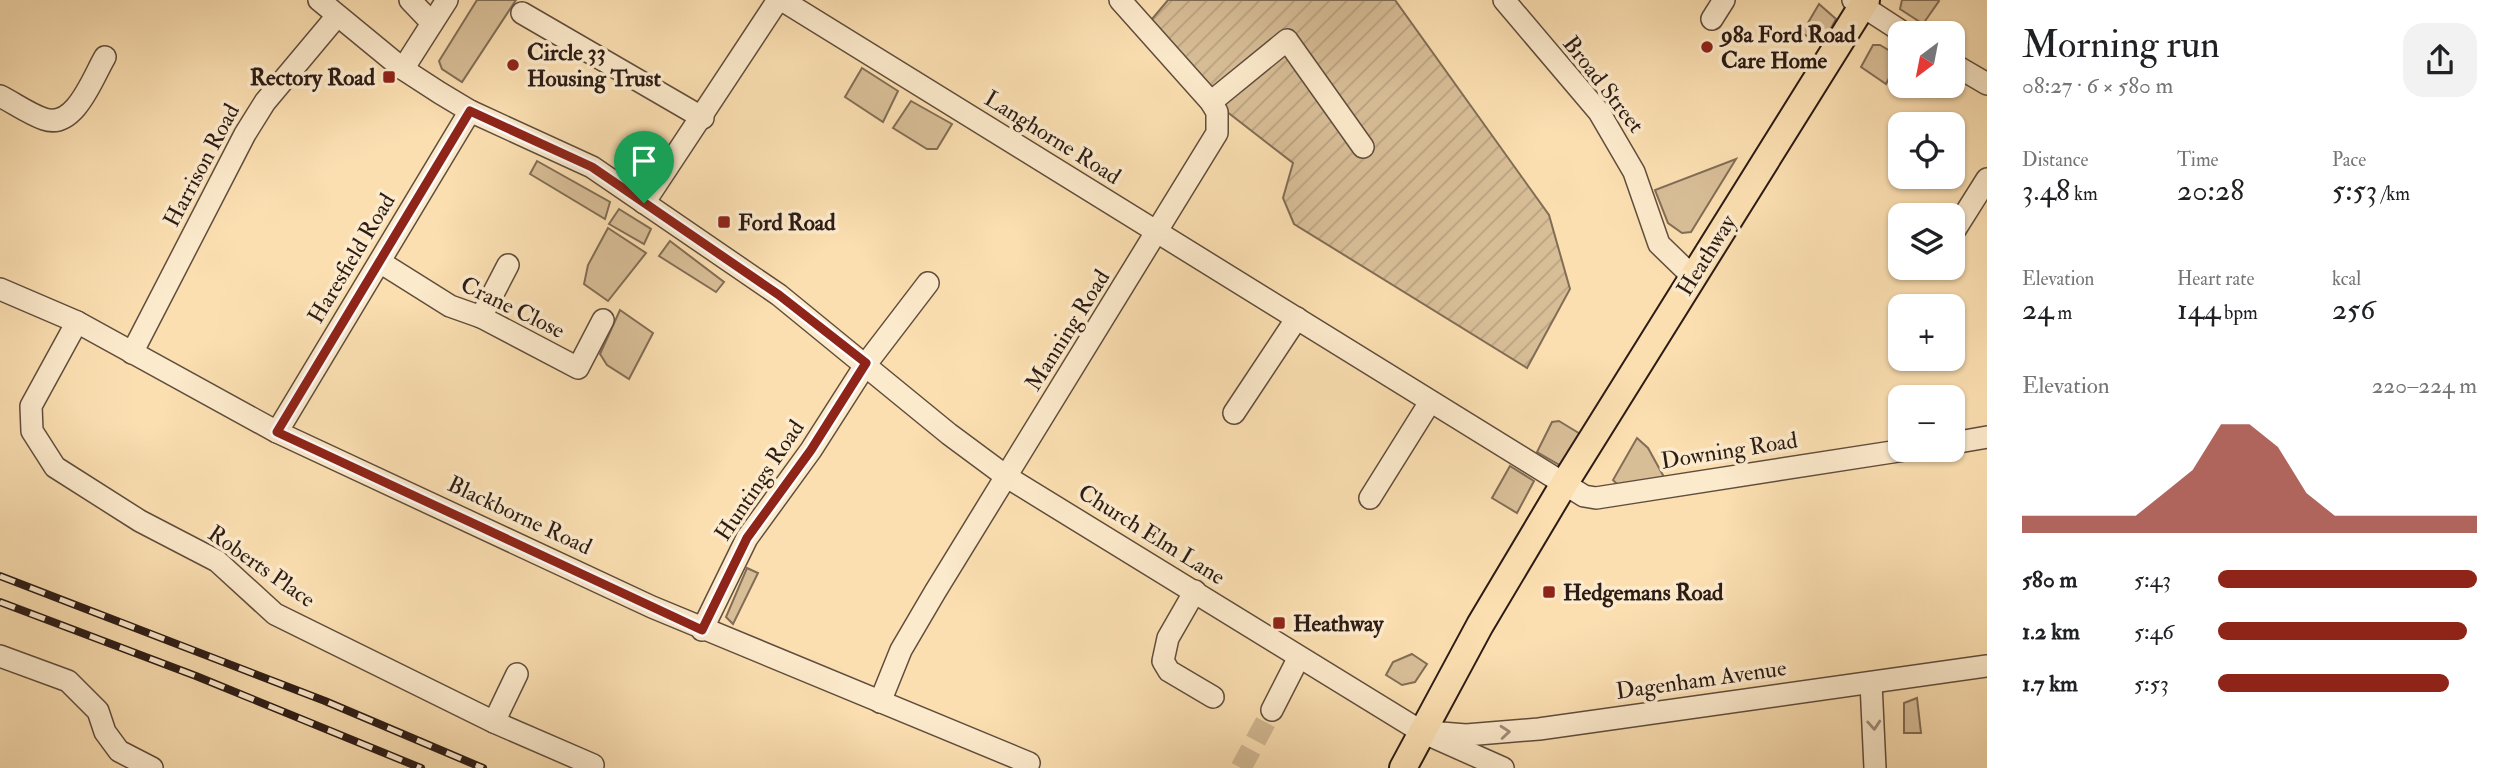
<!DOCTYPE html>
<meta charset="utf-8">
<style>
body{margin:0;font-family:"IM FELL Double Pica",serif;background:#f2f2f2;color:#202124;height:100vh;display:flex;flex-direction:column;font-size:26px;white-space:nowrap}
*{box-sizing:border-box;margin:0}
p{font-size:23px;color:#757577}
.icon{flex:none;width:38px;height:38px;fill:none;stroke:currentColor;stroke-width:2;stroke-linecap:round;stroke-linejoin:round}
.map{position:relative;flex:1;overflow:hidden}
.drawer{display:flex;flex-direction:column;background:#fff;width:525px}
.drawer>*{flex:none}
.needle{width:46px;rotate:212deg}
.fabs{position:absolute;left:1888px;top:21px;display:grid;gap:14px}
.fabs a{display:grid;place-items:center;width:77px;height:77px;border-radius:14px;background:#fff;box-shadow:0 2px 5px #0004;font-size:35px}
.pin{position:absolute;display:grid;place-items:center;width:60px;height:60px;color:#fff;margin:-72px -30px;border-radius:50% 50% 50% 0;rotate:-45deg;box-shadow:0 0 7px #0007}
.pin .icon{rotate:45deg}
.round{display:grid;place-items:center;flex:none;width:74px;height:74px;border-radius:21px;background:#f2f2f2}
.summary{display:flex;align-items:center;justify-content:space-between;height:119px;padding:0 35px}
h1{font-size:38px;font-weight:600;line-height:52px}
.figures{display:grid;grid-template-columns:repeat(3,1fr);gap:10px;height:119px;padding:7px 35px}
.figures div{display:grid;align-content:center}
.figures b{font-size:30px;font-weight:600}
.figures small{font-size:19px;font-weight:400}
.figures p{font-size:19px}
.chart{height:196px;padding:14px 35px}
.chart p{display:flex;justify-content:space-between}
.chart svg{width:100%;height:126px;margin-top:7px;fill:#8f2418;opacity:.7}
ul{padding:0 35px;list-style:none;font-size:23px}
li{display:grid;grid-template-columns:112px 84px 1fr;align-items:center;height:52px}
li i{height:18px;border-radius:9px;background:#8f2418}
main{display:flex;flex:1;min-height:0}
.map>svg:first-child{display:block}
.grass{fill:#d8be97;stroke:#826d56;stroke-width:2}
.garden{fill:url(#garden-furrows);stroke:#826d56;stroke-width:2}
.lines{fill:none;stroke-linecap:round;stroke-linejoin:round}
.minor-tunnel{stroke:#d2b892;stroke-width:21;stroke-dasharray:21 10;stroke-linecap:butt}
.minor-casing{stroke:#604d3d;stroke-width:24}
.major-casing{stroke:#2c1c16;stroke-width:30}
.minor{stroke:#fceacc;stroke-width:21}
.major{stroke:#fbdfb1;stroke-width:26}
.rail-casing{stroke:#2c1c16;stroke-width:8}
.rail{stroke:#fceacc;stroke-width:5;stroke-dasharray:16;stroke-linecap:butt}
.oneway{stroke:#9e8d7a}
.route-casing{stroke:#fff;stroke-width:14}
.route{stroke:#8f2418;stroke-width:9}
.poi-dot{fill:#8f2418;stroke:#fceacc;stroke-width:2.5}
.labels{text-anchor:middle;stroke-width:7;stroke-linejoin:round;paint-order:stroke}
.poi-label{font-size:23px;font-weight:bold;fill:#2c1c16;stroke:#fceacc;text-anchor:start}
.street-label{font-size:23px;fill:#2c1c16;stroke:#fceacc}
</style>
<main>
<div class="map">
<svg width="1987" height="768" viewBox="0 0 1987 768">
<defs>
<pattern id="garden-furrows" width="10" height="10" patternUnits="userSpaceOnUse" patternTransform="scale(1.75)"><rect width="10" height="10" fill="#d8be97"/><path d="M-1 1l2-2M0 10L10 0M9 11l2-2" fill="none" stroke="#baa381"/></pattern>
</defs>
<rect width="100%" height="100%" fill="#fbdfb1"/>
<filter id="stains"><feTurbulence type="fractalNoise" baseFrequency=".00286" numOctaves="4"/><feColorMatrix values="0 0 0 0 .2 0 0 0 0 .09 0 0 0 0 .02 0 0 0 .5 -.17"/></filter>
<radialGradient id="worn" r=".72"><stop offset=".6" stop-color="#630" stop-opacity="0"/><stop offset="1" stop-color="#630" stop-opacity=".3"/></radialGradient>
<g class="grass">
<polygon points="477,0 516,0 462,82 442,69 439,61"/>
<polygon points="1902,0 1938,0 1939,1 1923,24 1900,9"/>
<polygon points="1819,4 1836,19 1822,45 1802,33"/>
<polygon points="1873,45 1880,45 1900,57 1886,84 1861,67"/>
<polygon points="862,68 898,91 883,122 845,97"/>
<polygon points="911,101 952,124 937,149 927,149 893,128"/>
<polygon points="1736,159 1691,232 1682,233 1668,223 1655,190"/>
<polygon points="537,161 610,202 605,219 530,174"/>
<polygon points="619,209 651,229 644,244 609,224"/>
<polygon points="608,228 646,253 608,301 584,284 588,265"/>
<polygon points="670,241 724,282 716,292 659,256"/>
<polygon points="620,310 653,333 629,379 607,365 600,354"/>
<polygon points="1559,421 1582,435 1563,467 1537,452 1552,422"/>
<polygon points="1637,438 1648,448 1664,477 1619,486 1613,480"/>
<polygon points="1510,466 1534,481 1517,513 1492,498"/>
<polygon points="747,568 758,573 733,624 726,617"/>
<polygon points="1412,654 1427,664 1415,682 1402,685 1386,675 1393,662"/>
<polygon points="1917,698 1921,733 1904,733 1904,703"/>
</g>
<polygon class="garden" points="1168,0 1395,0 1549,215 1570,289 1527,368 1294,224 1283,198 1293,163 1217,104 1147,25"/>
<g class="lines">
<polyline class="minor-tunnel" points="1241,768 1272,710"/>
<defs>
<g id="minor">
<polyline points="319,0 403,69 440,93 470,111 592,167 779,295 949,434 1007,477 1422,732 1503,768"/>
<polyline points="410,0 430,21"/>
<polyline points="782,0 1584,496 1596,498 1905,450"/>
<polyline points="1504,0 1599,112 1634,172 1659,244 1693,277"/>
<polyline points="1853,0 1904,33"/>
<polyline points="522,13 703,118"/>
<polyline points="1712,19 1724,0"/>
<polyline points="1953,64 1987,84"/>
<polyline points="403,69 447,0"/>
<path d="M0,96C14,103 29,114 44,119C75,130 93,77 105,57"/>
<polyline points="1211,102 1287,40 1363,147"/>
<polyline points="644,203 778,0"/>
<polyline points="1953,233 1987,179"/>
<polyline points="380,262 450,306 481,317 578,368 603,320"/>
<polyline points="0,289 77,322 277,432 652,607 1029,763"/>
<polyline points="481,317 508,265"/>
<polyline points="77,322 31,406 32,431 55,467 140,521 217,561 275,614 494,722 593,765"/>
<polyline points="132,353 245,134 265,102 337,16"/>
<polyline points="1234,413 1297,318"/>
<polyline points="277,432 470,111"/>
<polyline points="1953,443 1987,437"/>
<polyline points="1370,498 1430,402"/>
<polyline points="1195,591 1168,638 1163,661 1169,671 1213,697"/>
<polyline points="702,630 747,538 811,450 866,364 928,283"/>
<polyline points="0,656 68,681 98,711 105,732 119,751 152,768"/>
<polyline points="1871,683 1875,768"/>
<polyline points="880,702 901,650 935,592 1217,133 1217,112 1211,102 1120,0"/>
<polyline points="1272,710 1299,657"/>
<polyline points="494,722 517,674"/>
<polyline points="1441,733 1466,735 1539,729 1987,666"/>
</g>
<polyline id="major" points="1403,768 1480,625 1564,484 1866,0"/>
</defs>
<use href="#minor" class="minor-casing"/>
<use href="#major" class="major-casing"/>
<use href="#minor" class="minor"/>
<use href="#major" class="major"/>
<defs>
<g id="rail">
<polyline points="0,576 325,701 483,768"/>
<polyline points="0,602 196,676 421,768"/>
</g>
</defs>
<use href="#rail" class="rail-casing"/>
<use href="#rail" class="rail"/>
</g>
<defs><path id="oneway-chevron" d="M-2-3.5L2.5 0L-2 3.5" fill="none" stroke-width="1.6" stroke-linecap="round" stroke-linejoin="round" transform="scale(1.75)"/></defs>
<g class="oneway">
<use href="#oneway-chevron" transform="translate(1874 725) rotate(86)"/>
<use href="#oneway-chevron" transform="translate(1505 732) rotate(-5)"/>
</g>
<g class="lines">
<defs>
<polygon id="route" points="470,111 592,167 779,295 866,363 811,450 747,538 702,630 277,432"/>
</defs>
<use href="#route" class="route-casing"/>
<use href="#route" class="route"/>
</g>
<g class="poi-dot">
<circle cx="1707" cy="47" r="7"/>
<circle cx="513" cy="65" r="7"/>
<rect x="382" y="70" width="14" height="14" rx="3.5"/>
<rect x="717" y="215" width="14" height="14" rx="3.5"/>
<rect x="1542" y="585" width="14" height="14" rx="3.5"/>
<rect x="1272" y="616" width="14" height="14" rx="3.5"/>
</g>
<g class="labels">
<g class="poi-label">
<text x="1721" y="42">98a Ford Road<tspan x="1721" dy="26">Care Home</tspan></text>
<text x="527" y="60">Circle 33<tspan x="527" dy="26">Housing Trust</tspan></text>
<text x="375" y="85" text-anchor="end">Rectory Road</text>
<text x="738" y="230">Ford Road</text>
<text x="1563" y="600">Hedgemans Road</text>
<text x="1293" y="631">Heathway</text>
</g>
<g class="street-label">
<text transform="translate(1604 84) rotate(52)" y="8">Broad Street</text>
<text transform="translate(1053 137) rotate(32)" y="8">Langhorne Road</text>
<text transform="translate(201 165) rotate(-62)" y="8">Harrison Road</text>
<text transform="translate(1706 255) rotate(-58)" y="8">Heathway</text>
<text transform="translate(351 258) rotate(-59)" y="8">Haresfield Road</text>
<text transform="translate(513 307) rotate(26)" y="8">Crane Close</text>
<text transform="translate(1067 330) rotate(-58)" y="8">Manning Road</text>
<text transform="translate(1729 450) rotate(-9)" y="8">Downing Road</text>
<text transform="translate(759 480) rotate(-56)" y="8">Huntings Road</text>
<text transform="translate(520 515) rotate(25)" y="8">Blackborne Road</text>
<text transform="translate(1152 534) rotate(32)" y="8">Church Elm Lane</text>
<text transform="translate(262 566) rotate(35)" y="8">Roberts Place</text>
<text transform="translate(1701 679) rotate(-8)" y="8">Dagenham Avenue</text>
</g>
</g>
<rect width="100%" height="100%" filter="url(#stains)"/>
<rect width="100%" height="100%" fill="url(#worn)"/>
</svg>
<div class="fabs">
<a><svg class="needle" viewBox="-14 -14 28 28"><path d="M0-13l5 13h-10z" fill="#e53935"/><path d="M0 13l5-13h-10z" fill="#757577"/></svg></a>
<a><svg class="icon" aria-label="locate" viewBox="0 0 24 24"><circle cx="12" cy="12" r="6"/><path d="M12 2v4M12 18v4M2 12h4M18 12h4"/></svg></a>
<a><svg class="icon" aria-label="layers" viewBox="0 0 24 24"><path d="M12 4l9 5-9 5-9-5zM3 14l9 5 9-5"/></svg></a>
<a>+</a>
<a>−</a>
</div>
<div class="pin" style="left:644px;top:203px;background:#1e9e55"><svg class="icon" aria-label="arrive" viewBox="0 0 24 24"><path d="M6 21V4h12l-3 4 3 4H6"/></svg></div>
</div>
<section class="drawer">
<div class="summary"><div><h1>Morning run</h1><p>08:27 · 6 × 580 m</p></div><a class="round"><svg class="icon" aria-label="share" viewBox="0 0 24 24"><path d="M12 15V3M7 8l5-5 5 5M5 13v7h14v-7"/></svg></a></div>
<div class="figures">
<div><p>Distance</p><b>3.48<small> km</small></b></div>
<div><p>Time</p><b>20:28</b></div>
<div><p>Pace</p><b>5:53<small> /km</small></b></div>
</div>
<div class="figures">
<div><p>Elevation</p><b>24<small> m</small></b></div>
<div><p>Heart rate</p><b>144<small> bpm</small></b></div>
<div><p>kcal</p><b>256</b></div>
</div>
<div class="chart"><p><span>Elevation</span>220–224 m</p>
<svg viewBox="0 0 160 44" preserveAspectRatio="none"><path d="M0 44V38L10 38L20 38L30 38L40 38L50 30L60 22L70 6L80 6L90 14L100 30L110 38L120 38L130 38L140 38L150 38L160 38V44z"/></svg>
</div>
<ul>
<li><b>580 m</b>5:43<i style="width:100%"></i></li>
<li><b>1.2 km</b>5:46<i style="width:96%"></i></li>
<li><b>1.7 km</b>5:53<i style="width:89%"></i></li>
</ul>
</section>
</main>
